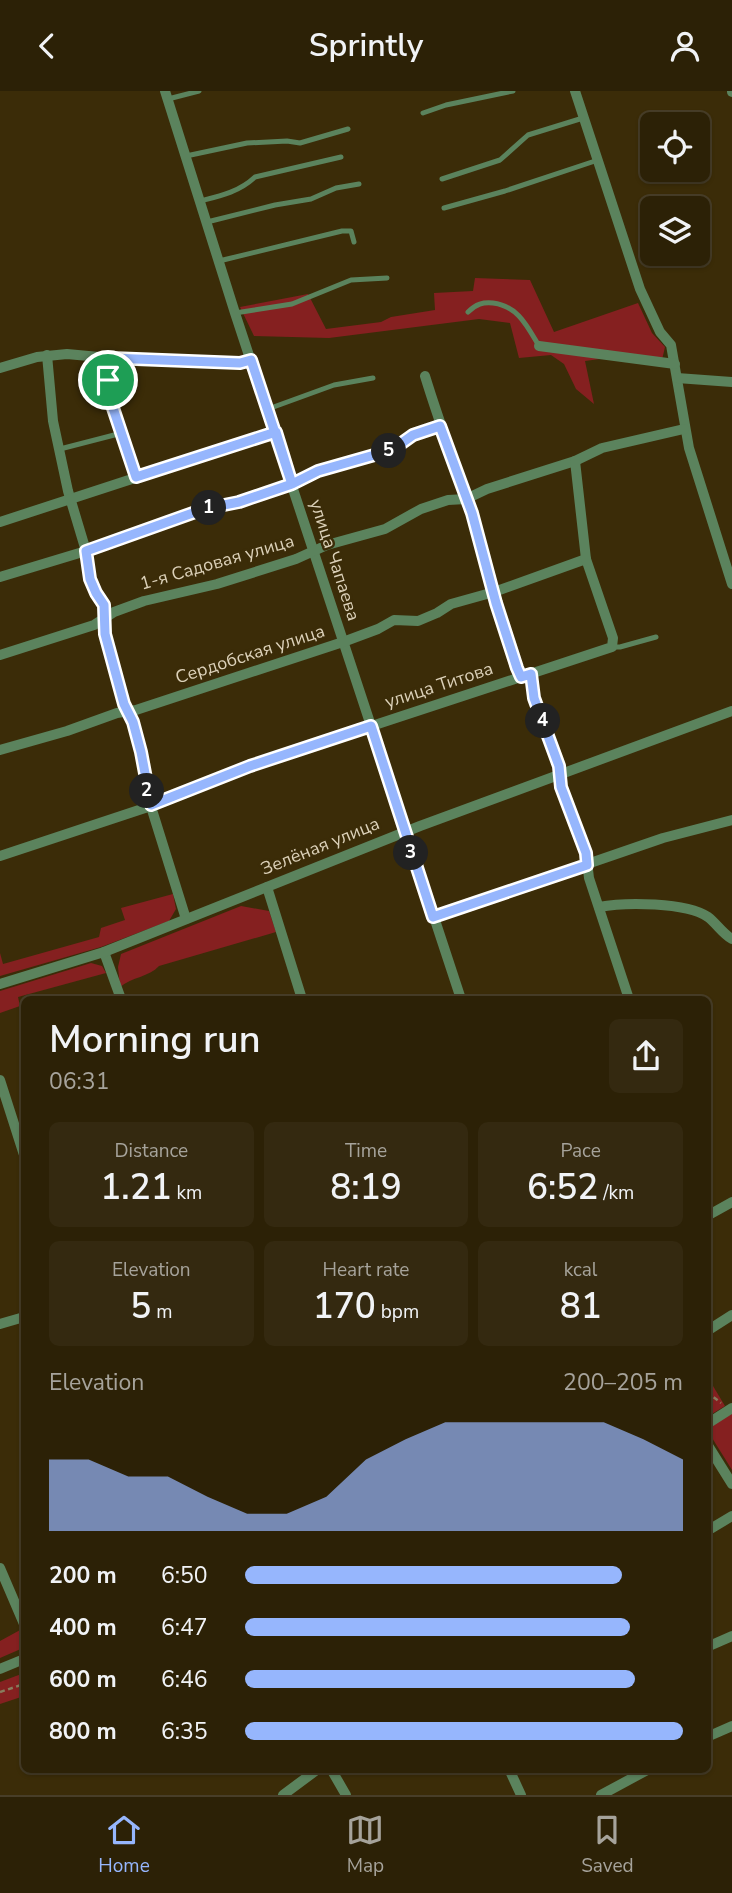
<!DOCTYPE html>
<meta charset="utf-8">
<style>
body{margin:0;font-family:"Nunito Sans",sans-serif;background:#342910;color:#f1f3f6;height:100vh;display:flex;flex-direction:column;font-size:26px;white-space:nowrap}
*{box-sizing:border-box;margin:0}
p{font-size:23px;color:#a6a39b}
.icon{flex:none;width:38px;height:38px;fill:none;stroke:currentColor;stroke-width:2;stroke-linecap:round;stroke-linejoin:round}
.map{position:relative;flex:1;overflow:hidden}
.drawer{position:absolute;left:21px;top:905px;width:690px;height:777px;display:flex;flex-direction:column;background:#2c2106;border-radius:10px;box-shadow:0 2px 5px #0004,0 0 0 2px #483e28}
.drawer>*{flex:none}
.tools{position:absolute;left:640px;top:21px;display:grid;gap:14px}
.tools a{display:grid;place-items:center;width:70px;height:70px;border-radius:10px;background:#2c2106;box-shadow:0 2px 5px #0004,0 0 0 2px #483e28;font-size:35px}
.pin{position:absolute;display:grid;place-items:center;width:60px;height:60px;color:#fff;margin:-30px;border:4px solid #fff;border-radius:50%;box-shadow:0 2px 7px #0007}
.km{position:absolute;width:35px;height:35px;margin:-18px;border-radius:50%;background:#222;color:#fff;font-size:19px;line-height:35px;text-align:center}
.round{display:grid;place-items:center;flex:none;width:74px;height:74px;border-radius:10px;background:#342910}
.head{display:flex;align-items:center;justify-content:space-between;height:119px;padding:0 28px}
h1{font-size:38px;font-weight:600;line-height:52px}
.stats{display:grid;grid-template-columns:repeat(3,1fr);gap:10px;height:119px;padding:7px 28px}
.stats div{display:grid;align-content:center;border-radius:10px;background:#342910;text-align:center}
.stats b{font-size:35px;font-weight:600}
.stats small{font-size:19px;font-weight:400}
.stats p{font-size:19px}
.chart{height:196px;padding:14px 28px}
.chart p{display:flex;justify-content:space-between}
.chart svg{width:100%;height:126px;margin-top:7px;fill:#96b6fd;opacity:.7}
ul{padding:0 28px;list-style:none;font-size:23px}
li{display:grid;grid-template-columns:112px 84px 1fr;align-items:center;height:52px}
li i{height:18px;border-radius:9px;background:#96b6fd}
header{display:flex;justify-content:space-between;align-items:center;height:91px;padding:0 28px;background:#2c2106;font-size:32px;font-weight:600}
.tab-bar{display:flex;justify-content:space-around;align-items:center;height:98px;border-top:2px solid #483e28;background:#2c2106;font-size:19px;color:#a6a39b}
.tab-bar a{display:grid;justify-items:center;gap:4px}
.tab-bar .active{color:#96b6fd}
.map>svg:first-child{display:block}
.green{fill:#852020}
.lines{fill:none;stroke-linecap:round;stroke-linejoin:round}
.path{stroke:#897c5d;stroke-width:2.5;stroke-dasharray:5 3.5;stroke-linecap:butt}
.lane{stroke:#5b835d;stroke-width:5}
.street{stroke:#5b835d;stroke-width:10}
.route-casing{stroke:#fff;stroke-width:14}
.route{stroke:#96b6fd;stroke-width:9}
.labels{text-anchor:middle;stroke-width:5;stroke-linejoin:round;paint-order:stroke}
.street-label{font-size:18px;fill:#dcd1b9;stroke:#3b2c08}
</style>
<header><svg class="icon" aria-label="back" viewBox="0 0 24 24"><path d="M15 5l-7 7 7 7"/></svg>Sprintly<svg class="icon" aria-label="person" viewBox="0 0 24 24"><circle cx="12" cy="8" r="4"/><path d="M4 21q1-7 8-7t8 7"/></svg></header>
<div class="map">
<svg width="732" height="1704" viewBox="0 0 732 1704">
<rect width="100%" height="100%" fill="#3b2c08"/>
<g class="green">
<polygon points="475,187 530,189 554,241 638,212 652,242 665,256 661,273 607,267 585,270 594,313 576,298 564,273 551,264 519,267 510,232 479,228 329,247 254,245 240,216 308,203 326,238 381,231 391,226 435,219 434,202 473,200"/>
<polygon points="173,803 176,818 169,830 101,856 0,885 0,862 3,873 99,846 101,837 125,829 121,817"/>
<path d="M241,815L269,820L276,841L159,875C149,886 132,886 120,896L118,876L121,863Z"/>
<polygon points="91,872 102,875 106,882 18,906 20,915 0,922 0,900"/>
<polygon points="707,1285 725,1315 707,1326"/>
<polygon points="732,1321 732,1379 709,1342 710,1336"/>
<polygon points="22,1538 24,1542 23,1557 0,1567 0,1550"/>
<polygon points="24,1582 24,1605 0,1613 0,1591"/>
</g>
<g class="lines">
<g class="path">
<polyline points="531,593 539,620"/>
<polyline points="707,1301 721,1312"/>
<polyline points="0,1601 24,1593"/>
</g>
<g class="lane">
<polyline points="168,8 199,0"/>
<polyline points="423,22 446,14 513,0"/>
<polyline points="186,65 247,52 287,50 300,52 348,38"/>
<polyline points="442,88 500,69 528,44 583,27"/>
<path d="M200,110C220,105 239,101 255,86L341,66"/>
<polyline points="444,117 505,100 598,69"/>
<polyline points="207,131 275,114 311,108 336,97 359,93"/>
<polyline points="219,170 342,140 351,140 354,151"/>
<path d="M468,221C476,213 483,211 493,212C518,215 527,235 539,255"/>
<polyline points="235,222 292,213 351,189 387,187"/>
<polyline points="268,318 334,294 373,287"/>
<polyline points="60,358 122,342"/>
<polyline points="612,556 620,556 656,546"/>
</g>
<g class="street">
<polyline points="165,0 235,222 461,908"/>
<polyline points="575,0 640,198 660,241 671,254 689,357 732,493"/>
<polyline points="732,0 732,1"/>
<polyline points="539,255 675,273"/>
<polyline points="47,264 53,330 68,400 86,460 90,488 95,502 104,514 105,543 124,613 133,631 141,661 148,706 186,828"/>
<path d="M110,267C100,300 125,354 136,386"/>
<polyline points="0,277 37,266 67,263 110,267 240,272 251,269"/>
<path d="M425,285C439,331 456,376 472,422C490,476 500,532 521,586"/>
<polyline points="677,287 732,291"/>
<polyline points="0,431 276,341"/>
<polyline points="0,486 86,460 203,418 239,411 292,393 318,380 392,359 413,344 440,335"/>
<polyline points="0,564 94,534 114,521 144,510 217,493 296,468 327,454 385,438 421,418 448,409 466,408 487,398 575,370 602,357 684,338"/>
<polyline points="543,629 559,675 561,696 586,762 589,787 629,908"/>
<polyline points="0,659 67,640 117,622 136,619 343,551 378,538 394,529 418,530 437,522 451,513 494,501 586,468"/>
<polyline points="0,765 145,717 250,675 612,556 613,547 586,468 575,370"/>
<polyline points="267,796 302,908"/>
<path d="M599,816C625,811 686,811 708,826C717,833 722,842 732,848"/>
<polyline points="433,826 663,747 732,729"/>
<polyline points="104,861 121,908"/>
<polyline points="0,893 104,861 420,735 732,620"/>
<polyline points="0,989 24,1064"/>
<polyline points="707,1125 732,1111"/>
<polyline points="0,1233 24,1226"/>
<polyline points="707,1240 732,1224"/>
<polyline points="707,1333 732,1317"/>
<polyline points="707,1353 732,1393"/>
<polyline points="707,1440 732,1425"/>
<polyline points="0,1477 24,1533"/>
<polyline points="707,1556 732,1545"/>
<polyline points="0,1578 24,1568"/>
<polyline points="707,1646 732,1635"/>
<polyline points="331,1678 346,1704"/>
<polyline points="509,1678 521,1704"/>
<polyline points="283,1704 318,1678"/>
<polyline points="601,1704 649,1678"/>
</g>
</g>
<g class="lines">
<defs>
<polyline id="route" points="108,289 107,276 110,267 240,272 251,269 292,393 239,411 204,418 86,460 90,488 96,502 104,514 105,543 124,613 133,631 141,661 151,714 250,675 371,635 433,826 587,774 586,762 561,696 559,675 534,607 531,583 521,586 517,577 496,512 472,422 440,335 413,344 392,359 318,380 292,393 276,341 136,386 111,311 108,289"/>
</defs>
<use href="#route" class="route-casing"/>
<use href="#route" class="route"/>
</g>
<g class="labels">
<g class="street-label">
<text transform="translate(335 469) rotate(72)" y="6">улица Чапаева</text>
<text transform="translate(217 471) rotate(-16)" y="6">1-я Садовая улица</text>
<text transform="translate(250 563) rotate(-18)" y="6">Сердобская улица</text>
<text transform="translate(439 594) rotate(-18)" y="6">улица Титова</text>
<text transform="translate(320 755) rotate(-22)" y="6">Зелёная улица</text>
</g>
</g>
</svg>
<div class="tools">
<a><svg class="icon" aria-label="locate" viewBox="0 0 24 24"><circle cx="12" cy="12" r="6"/><path d="M12 2v4M12 18v4M2 12h4M18 12h4"/></svg></a>
<a><svg class="icon" aria-label="layers" viewBox="0 0 24 24"><path d="M12 4l9 5-9 5-9-5zM3 14l9 5 9-5"/></svg></a>
</div>
<div class="pin" style="left:108px;top:289px;background:#1e9e55"><svg class="icon" aria-label="arrive" viewBox="0 0 24 24"><path d="M6 21V4h12l-3 4 3 4H6"/></svg></div>
<b class="km" style="left:209px;top:417px">1</b>
<b class="km" style="left:147px;top:700px">2</b>
<b class="km" style="left:411px;top:762px">3</b>
<b class="km" style="left:543px;top:630px">4</b>
<b class="km" style="left:389px;top:360px">5</b>
<section class="drawer">
<div class="head"><div><h1>Morning run</h1><p>06:31</p></div><a class="round"><svg class="icon" aria-label="share" viewBox="0 0 24 24"><path d="M12 15V3M7 8l5-5 5 5M5 13v7h14v-7"/></svg></a></div>
<div class="stats">
<div><p>Distance</p><b>1.21<small> km</small></b></div>
<div><p>Time</p><b>8:19</b></div>
<div><p>Pace</p><b>6:52<small> /km</small></b></div>
</div>
<div class="stats">
<div><p>Elevation</p><b>5<small> m</small></b></div>
<div><p>Heart rate</p><b>170<small> bpm</small></b></div>
<div><p>kcal</p><b>81</b></div>
</div>
<div class="chart"><p><span>Elevation</span>200–205 m</p>
<svg viewBox="0 0 160 44" preserveAspectRatio="none"><path d="M0 44V19L10 19L20 25L30 25L40 32L50 38L60 38L70 32L80 19L90 12L100 6L110 6L120 6L130 6L140 6L150 12L160 19V44z"/></svg>
</div>
<ul>
<li><b>200 m</b>6:50<i style="width:86%"></i></li>
<li><b>400 m</b>6:47<i style="width:88%"></i></li>
<li><b>600 m</b>6:46<i style="width:89%"></i></li>
<li><b>800 m</b>6:35<i style="width:100%"></i></li>
</ul>
</section>
</div>
<nav class="tab-bar">
<a class="active"><svg class="icon" aria-label="home" viewBox="0 0 24 24"><path d="M3 11l9-7 9 7M6 9v11h12V9"/></svg>Home</a>
<a><svg class="icon" aria-label="map" viewBox="0 0 24 24"><path d="M3 6l6-2 6 2 6-2v14l-6 2-6-2-6 2zM9 4v14M15 6v14"/></svg>Map</a>
<a><svg class="icon" aria-label="saved" viewBox="0 0 24 24"><path d="M7 4h10v16l-5-4-5 4z"/></svg>Saved</a>
</nav>
